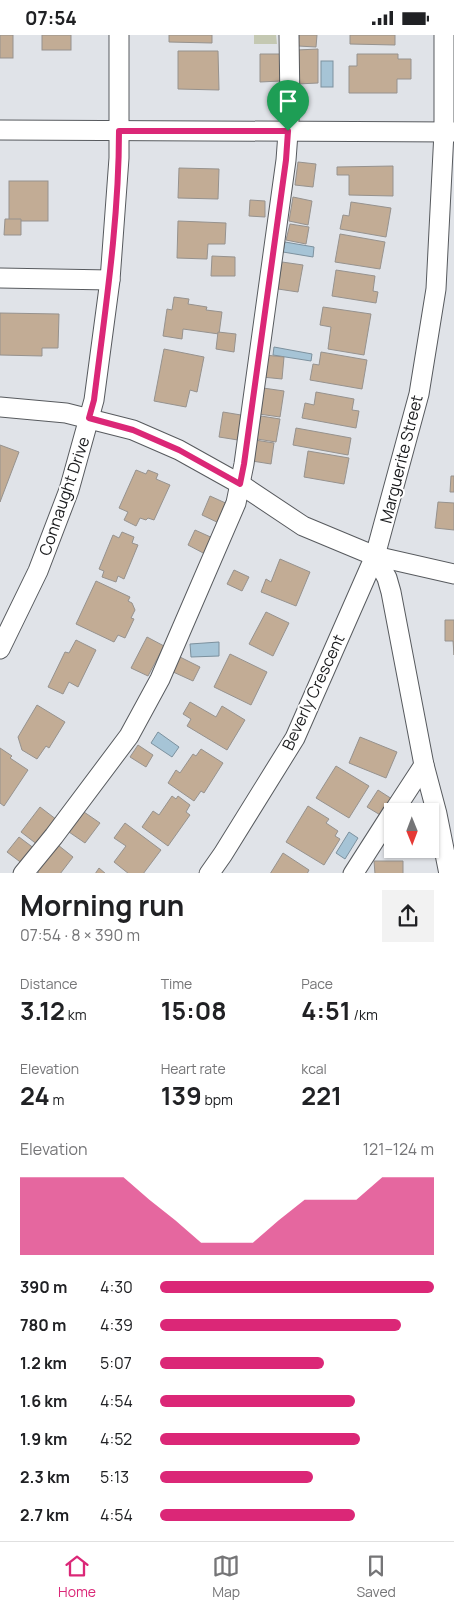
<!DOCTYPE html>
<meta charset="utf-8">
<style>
body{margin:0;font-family:Manrope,sans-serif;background:#f2f2f2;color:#202124;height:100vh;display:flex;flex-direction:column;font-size:19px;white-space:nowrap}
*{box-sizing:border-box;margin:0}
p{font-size:16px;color:#757577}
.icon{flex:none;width:28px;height:28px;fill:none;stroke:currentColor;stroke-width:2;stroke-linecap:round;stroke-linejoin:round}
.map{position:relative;height:838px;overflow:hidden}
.drawer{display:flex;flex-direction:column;background:#fff;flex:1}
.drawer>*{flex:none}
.needle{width:32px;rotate:179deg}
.fabs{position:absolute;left:384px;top:768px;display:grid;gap:10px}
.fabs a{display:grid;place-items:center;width:55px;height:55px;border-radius:0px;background:#fff;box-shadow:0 1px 4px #0004;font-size:25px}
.pin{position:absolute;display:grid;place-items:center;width:42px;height:42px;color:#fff;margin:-51px -21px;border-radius:50% 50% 50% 0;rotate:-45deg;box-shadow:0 0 5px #0007}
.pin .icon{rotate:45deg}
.round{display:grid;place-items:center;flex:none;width:52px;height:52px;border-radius:0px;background:#f2f2f2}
.headline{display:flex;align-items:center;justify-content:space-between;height:85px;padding:0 20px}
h1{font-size:28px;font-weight:700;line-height:38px}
.stats{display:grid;grid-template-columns:repeat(3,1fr);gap:8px;height:85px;padding:5px 20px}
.stats div{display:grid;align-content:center}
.stats b{font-size:25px;font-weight:700}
.stats small{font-size:14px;font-weight:400}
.stats p{font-size:14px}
.chart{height:140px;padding:10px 20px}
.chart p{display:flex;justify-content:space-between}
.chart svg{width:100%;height:90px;margin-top:5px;fill:#db2777;opacity:.7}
ul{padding:0 20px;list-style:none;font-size:16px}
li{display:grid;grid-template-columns:80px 60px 1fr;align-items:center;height:38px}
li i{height:12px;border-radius:6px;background:#db2777}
.status{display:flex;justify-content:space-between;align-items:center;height:35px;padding:0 25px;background:#fff;direction:ltr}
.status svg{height:14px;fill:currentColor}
.dock{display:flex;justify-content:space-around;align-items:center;height:70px;border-top:1px solid #e0e0e0;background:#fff;font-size:14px;color:#757577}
.dock a{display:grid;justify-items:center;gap:2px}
.dock .selected{color:#db2777}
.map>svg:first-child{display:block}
.pitch{fill:#c4c8b2}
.water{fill:#a6c4d6;stroke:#7c919e}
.building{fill:#c2ac95;stroke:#96928e}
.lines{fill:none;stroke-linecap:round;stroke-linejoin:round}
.minor-casing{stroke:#575a5e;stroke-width:21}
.minor{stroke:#fff;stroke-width:19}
.route-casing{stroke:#fff;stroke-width:10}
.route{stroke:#db2777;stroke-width:6}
.labels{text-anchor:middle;stroke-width:4;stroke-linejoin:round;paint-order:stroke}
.street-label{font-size:16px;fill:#1a1b1d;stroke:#fff}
</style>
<div class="status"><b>07:54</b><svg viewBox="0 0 49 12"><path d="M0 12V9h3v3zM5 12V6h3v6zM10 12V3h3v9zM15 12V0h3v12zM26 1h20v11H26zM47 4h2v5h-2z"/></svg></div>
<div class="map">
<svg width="454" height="839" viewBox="0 0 454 839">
<rect width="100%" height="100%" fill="#e0e3e8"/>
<polygon class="pitch" points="254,0 276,0 277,9 254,9"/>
<g class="water">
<rect x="321" y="26" width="12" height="26"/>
<polygon points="285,207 314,212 313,222 283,217"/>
<polygon points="274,312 312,319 311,326 273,320"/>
<polygon points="219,607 219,621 191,622 190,609"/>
<polygon points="158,697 179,712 172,722 151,708"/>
<polygon points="349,797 358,803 345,824 336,818"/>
</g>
<g class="building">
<rect x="0" y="0" width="13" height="23"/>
<rect x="42" y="0" width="29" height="15"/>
<polygon points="169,0 212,0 212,8 169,7"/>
<polygon points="299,0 317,0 316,12 298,11"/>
<polygon points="350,0 395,0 395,10 350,9"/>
<polygon points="318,14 318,48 297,49 297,15"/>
<polygon points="178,16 218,16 219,55 178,54"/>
<polygon points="260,19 281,19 281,46 260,47"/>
<polygon points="357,19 398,19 398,24 411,24 411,44 397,44 397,58 349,58 349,31 357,31"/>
<polygon points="298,127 316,129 313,152 295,150"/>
<polygon points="393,131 393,161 349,160 349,140 337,140 337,132"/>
<polygon points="179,133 219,134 218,164 178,163"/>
<rect x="9" y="146" width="39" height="40"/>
<polygon points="293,162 312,166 308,190 289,186"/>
<polygon points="250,165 265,166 265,182 249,181"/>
<polygon points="351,167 391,173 386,202 340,194 343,180 349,181"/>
<polygon points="5,184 21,184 21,200 4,200"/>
<polygon points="178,186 226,188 225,209 208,209 207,224 177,223"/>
<polygon points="290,189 309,192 306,209 286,205"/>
<polygon points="340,199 385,207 380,234 335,227"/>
<polygon points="212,221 235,222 235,241 211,241"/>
<polygon points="282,227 303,230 298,257 278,254"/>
<polygon points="336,235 375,241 373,256 378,257 376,268 332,261"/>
<polygon points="174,262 189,264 188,269 207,272 206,275 222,277 219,299 183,294 182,304 163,301 167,274 172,275"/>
<polygon points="323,272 371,279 364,320 328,314 331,292 320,290"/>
<polygon points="0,278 59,279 58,313 42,313 42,321 0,320"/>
<polygon points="218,297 236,299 234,317 216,314"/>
<polygon points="164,314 204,322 197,357 190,355 186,372 154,366"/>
<polygon points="321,317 367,325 362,354 310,345 313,329 319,330"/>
<polygon points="265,320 284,322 282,344 262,342"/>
<polygon points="263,353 284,356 280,382 259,379"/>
<polygon points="316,357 354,364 352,375 359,376 356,393 302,383 305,368 314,370"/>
<polygon points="223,377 241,380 238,405 219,402"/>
<polygon points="261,381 280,384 276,407 257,404"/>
<polygon points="296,393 351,403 348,420 293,410"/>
<polygon points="255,405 274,408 271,429 252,426"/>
<polygon points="0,410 19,417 0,467"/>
<polygon points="308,416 349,423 344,449 304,442"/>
<polygon points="136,435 146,439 148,435 158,439 156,444 170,450 154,485 148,483 146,485 140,483 136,491 124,485 128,477 119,473"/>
<polygon points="451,441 454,441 454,457 450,457"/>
<polygon points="210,461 230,470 221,489 202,480"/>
<polygon points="438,467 454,468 454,495 435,493"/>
<polygon points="195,495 215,504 207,520 188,510"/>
<polygon points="122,497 134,502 132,508 138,510 124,544 118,541 116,547 102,542 104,536 99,534 113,500 119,503"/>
<polygon points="280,524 310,537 296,571 261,557 266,544 271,547"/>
<polygon points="234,535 249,542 242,556 227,549"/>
<polygon points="96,546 130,562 128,566 132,568 135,575 131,583 134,584 125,603 118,600 114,607 76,589"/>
<polygon points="266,577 289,588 273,621 249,609"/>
<polygon points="445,585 454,585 454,620 453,606 445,606"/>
<polygon points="147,602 164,611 148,641 131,633"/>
<polygon points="76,605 96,615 78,652 69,647 63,659 48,652 65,617 69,618"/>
<polygon points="230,619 267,637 251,670 214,652"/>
<polygon points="178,621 200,632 193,646 171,636"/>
<polygon points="190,667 216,682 222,671 245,685 227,715 187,691 191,684 183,679"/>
<polygon points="37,670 65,687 49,713 46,711 37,724 22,715 18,702"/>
<polygon points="360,702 397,717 386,743 349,728"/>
<polygon points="138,710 153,720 146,732 130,722"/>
<polygon points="0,713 12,721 10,723 28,735 4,771 0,768"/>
<polygon points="201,714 223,728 204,758 201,756 194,766 168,748 176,735 180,738 193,719 196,721"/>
<polygon points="336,731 369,751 349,783 316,763"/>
<polygon points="378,755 392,764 382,781 367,772"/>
<polygon points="172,761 176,764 178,761 190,770 186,777 190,780 168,811 142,792 153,776 159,780"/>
<polygon points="308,771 329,784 326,788 338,796 335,801 340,804 324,830 286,807"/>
<polygon points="40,772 57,785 38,810 21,797"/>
<polygon points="84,777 100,788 85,808 69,797"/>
<polygon points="125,788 161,815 143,839 129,839 114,827 126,811 114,803"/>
<polygon points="19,802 35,814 23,829 7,817"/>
<polygon points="58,810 73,822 60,839 40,839 37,836"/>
<polygon points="283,818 309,835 307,839 270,839"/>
<polygon points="374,826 403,826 403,839 375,839"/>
<polygon points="99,833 106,839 95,839"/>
</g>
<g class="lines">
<defs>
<g id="minor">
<polyline points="444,0 444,97 436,254 419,359 375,521 387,543 391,557 424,730 437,779 449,839"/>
<polyline points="0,95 454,97"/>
<polyline points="0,243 110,245"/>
<polyline points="0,372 66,378 133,395 179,415 240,449 303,491 375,521 454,539"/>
<polyline points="0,614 38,536 69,455 94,365 110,245 119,123 119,0"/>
<polyline points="394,776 424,730"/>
<polyline points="23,839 54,801 129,701 160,644 236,468 244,429 286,125 290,71 289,0"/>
<polyline points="209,839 223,819 295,703 375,521"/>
<polyline points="353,839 392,778"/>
</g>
</defs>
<use href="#minor" class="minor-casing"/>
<use href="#minor" class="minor"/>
</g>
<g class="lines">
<defs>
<path id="route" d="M119,96H288L286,125L244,429L240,449L179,415L133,395L89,383L94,365C105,276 119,186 119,96Z"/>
</defs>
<use href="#route" class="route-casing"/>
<use href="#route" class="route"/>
</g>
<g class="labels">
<g class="street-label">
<text transform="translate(401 424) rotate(-76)" y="6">Marguerite Street</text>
<text transform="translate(64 461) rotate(-71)" y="6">Connaught Drive</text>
<text transform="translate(313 657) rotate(-65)" y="6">Beverly Crescent</text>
</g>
</g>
</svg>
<div class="fabs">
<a><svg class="needle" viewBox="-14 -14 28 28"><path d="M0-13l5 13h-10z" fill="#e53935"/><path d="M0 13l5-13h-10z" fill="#757577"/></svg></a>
</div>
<div class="pin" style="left:288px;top:96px;background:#1e9e55"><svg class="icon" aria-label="arrive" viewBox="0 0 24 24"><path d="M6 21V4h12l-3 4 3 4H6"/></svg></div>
</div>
<section class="drawer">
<div class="headline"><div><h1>Morning run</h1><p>07:54 · 8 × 390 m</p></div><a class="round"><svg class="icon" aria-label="share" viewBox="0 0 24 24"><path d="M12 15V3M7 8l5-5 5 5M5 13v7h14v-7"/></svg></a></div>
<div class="stats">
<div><p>Distance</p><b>3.12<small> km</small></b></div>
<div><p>Time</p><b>15:08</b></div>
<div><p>Pace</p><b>4:51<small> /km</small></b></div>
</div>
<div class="stats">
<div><p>Elevation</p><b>24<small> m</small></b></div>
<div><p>Heart rate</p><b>139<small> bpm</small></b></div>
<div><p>kcal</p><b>221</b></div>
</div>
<div class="chart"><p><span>Elevation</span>121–124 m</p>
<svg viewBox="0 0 160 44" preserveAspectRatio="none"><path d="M0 44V6L10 6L20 6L30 6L40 6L50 17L60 27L70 38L80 38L90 38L100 27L110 17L120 17L130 17L140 6L150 6L160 6V44z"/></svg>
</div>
<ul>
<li><b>390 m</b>4:30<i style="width:100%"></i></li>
<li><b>780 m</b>4:39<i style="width:88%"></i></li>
<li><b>1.2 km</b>5:07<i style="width:60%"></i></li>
<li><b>1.6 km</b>4:54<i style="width:71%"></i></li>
<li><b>1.9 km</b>4:52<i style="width:73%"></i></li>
<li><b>2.3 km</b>5:13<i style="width:56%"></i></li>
<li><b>2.7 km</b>4:54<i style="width:71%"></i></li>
</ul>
</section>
<nav class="dock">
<a class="selected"><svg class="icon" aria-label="home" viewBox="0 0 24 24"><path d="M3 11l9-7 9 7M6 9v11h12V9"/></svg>Home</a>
<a><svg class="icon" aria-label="map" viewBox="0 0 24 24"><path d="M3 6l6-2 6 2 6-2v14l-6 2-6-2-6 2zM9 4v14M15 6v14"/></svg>Map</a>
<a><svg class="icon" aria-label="saved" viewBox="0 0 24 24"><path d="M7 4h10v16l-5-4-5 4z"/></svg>Saved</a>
</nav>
